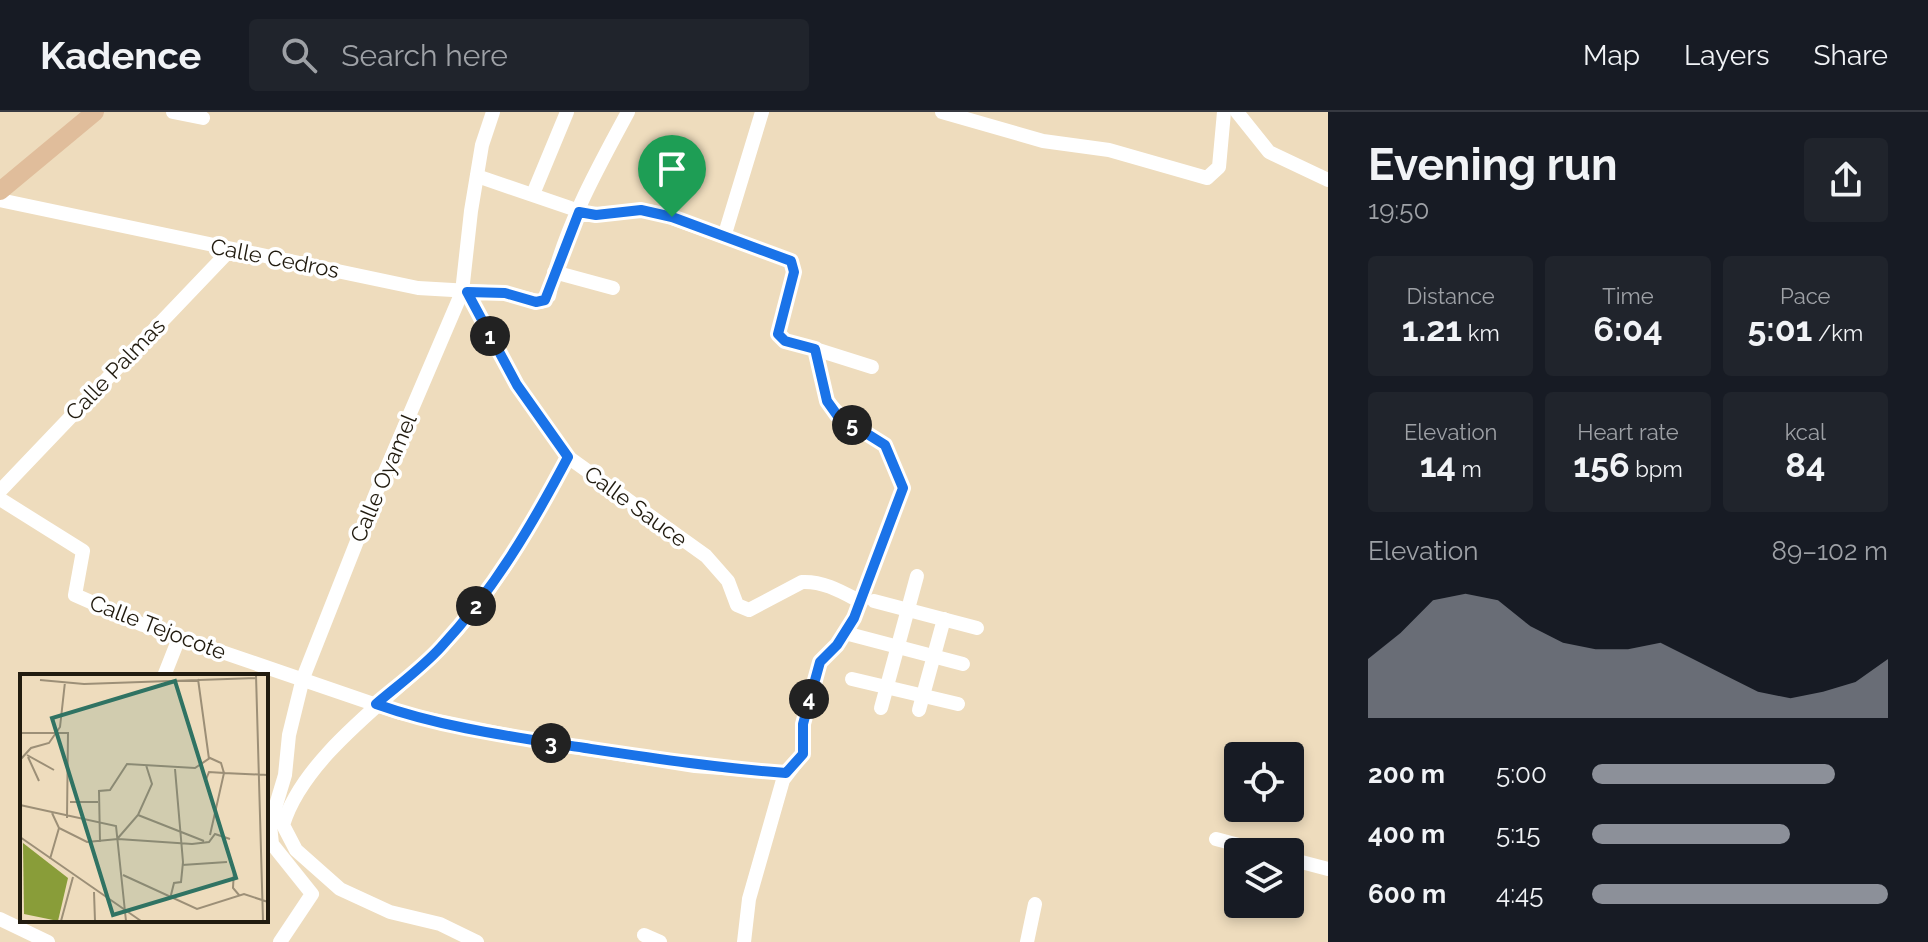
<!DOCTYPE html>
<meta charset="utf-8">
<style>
body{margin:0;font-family:Raleway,sans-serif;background:#20242c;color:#f1f3f6;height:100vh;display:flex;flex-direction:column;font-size:30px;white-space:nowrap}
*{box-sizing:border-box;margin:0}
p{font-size:26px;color:#9ea1a6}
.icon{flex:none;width:44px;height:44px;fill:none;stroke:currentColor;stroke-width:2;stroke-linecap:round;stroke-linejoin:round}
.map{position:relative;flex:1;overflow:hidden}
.details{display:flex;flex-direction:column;background:#171b24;width:600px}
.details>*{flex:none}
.controls{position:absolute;left:1224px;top:630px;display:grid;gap:16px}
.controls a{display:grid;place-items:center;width:80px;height:80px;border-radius:8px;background:#171b24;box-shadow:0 4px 12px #0003;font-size:40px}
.pin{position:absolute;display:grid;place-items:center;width:68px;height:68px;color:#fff;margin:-82px -34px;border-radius:50% 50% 50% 0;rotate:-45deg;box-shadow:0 0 8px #0007}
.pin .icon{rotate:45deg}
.km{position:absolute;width:40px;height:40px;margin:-20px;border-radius:50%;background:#222;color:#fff;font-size:22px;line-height:40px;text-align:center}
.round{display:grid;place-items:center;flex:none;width:84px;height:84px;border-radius:8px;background:#20242c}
.headline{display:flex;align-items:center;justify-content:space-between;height:136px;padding:0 40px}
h1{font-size:44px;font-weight:700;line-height:60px}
.metrics{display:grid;grid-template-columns:repeat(3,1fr);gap:12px;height:136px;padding:8px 40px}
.metrics div{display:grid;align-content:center;border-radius:8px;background:#20242c;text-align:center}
.metrics b{font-size:34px;font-weight:700}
.metrics small{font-size:22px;font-weight:400}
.metrics p{font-size:22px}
.chart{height:224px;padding:16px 40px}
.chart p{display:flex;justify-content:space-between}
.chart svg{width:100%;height:144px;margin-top:8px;fill:#8c9099;opacity:.7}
ul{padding:0 40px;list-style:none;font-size:26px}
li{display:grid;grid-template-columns:128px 96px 1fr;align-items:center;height:60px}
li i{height:20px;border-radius:10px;background:#8c9099}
header{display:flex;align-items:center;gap:48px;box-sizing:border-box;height:112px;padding:0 40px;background:#171b24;border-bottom:2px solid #363941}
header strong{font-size:38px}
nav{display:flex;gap:44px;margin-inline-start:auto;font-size:28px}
.search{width:560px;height:72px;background:#20242c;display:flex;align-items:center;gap:20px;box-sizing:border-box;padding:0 28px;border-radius:8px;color:#9ea1a6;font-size:30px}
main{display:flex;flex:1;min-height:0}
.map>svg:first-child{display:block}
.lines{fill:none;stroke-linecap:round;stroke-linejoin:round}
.minor{stroke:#fff;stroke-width:14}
.major{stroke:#e0bd9b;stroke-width:18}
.route-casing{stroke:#fff;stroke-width:16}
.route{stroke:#1a73e8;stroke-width:10}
.labels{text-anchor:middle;stroke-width:7;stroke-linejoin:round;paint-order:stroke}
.street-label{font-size:22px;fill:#211b0f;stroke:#fff}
.inset-road{fill:none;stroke:#9c8f77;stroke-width:2}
.view{fill:#307363;fill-opacity:0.15;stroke:#307363;stroke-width:4}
.inset-edge{fill:none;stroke:#211b0f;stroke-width:4}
</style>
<header>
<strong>Kadence</strong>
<div class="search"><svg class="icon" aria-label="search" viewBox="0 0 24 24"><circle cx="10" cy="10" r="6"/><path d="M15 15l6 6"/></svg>Search here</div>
<nav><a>Map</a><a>Layers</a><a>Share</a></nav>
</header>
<main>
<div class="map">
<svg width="1328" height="830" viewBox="0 0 1328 830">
<rect width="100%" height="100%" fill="#eedcbd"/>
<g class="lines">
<g class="minor">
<polyline points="173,0 203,6"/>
<polyline points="942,0 1043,29 1109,38 1207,66 1219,55 1224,0"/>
<polyline points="1237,0 1269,40 1328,68"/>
<polyline points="477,64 591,103 641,98 658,101 791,149 794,160 778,222 785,229 815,237 827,289 847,310 885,333 903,376 854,506 837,533 820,550 803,612 803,642 783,668 749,787 744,830"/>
<polyline points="533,82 567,0"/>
<path d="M0,88L418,176L505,181L541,190L549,184C562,120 597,57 628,0"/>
<polyline points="724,125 762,0"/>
<polyline points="554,160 613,176"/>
<path d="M467,180L517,273L568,345L706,444L728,469L737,493L749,498L802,470C824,469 842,480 861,490"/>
<polyline points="815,237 872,255"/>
<polyline points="0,379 231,137"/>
<polyline points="0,387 83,439 75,483 143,513 400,601 536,629 695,654 786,661"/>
<polyline points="874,489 977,516"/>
<polyline points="845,521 963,552"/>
<polyline points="164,564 179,526"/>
<polyline points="852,567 958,592"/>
<polyline points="881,596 917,464"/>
<polyline points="919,598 944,507"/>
<polyline points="1216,727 1265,740"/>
<polyline points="1290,747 1328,757"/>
<polyline points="0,807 48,830"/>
<polyline points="644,823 660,830"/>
<polyline points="280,830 312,782 272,732 270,713 285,663 289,623 303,566 376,381 462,180 471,99 482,33 493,0"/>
<path d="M477,830L440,812L390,800L340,777L296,738L283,713C304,644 391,586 440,537C494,481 532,413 568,345"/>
<polyline points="1027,830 1035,792"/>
</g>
<polyline class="major" points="0,79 95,0"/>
</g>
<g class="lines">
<defs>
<path id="route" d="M641,98L672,105L791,149L794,160L778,222L785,229L815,237L827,289L837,303L885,333L903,376L854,506L837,533L820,550L803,612V642L786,661C718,656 652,646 585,636C515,625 443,616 376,592C397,574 422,556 441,535C494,478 532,413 568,345L517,273L467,180L505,181L536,190L545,188L579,100L596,103Z"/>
</defs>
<use href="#route" class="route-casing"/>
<use href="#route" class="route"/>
</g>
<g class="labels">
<g class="street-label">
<text transform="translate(275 146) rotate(11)" y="8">Calle Cedros</text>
<text transform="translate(115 257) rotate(-46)" y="8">Calle Palmas</text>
<text transform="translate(383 366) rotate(-67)" y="8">Calle Oyamel</text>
<text transform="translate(636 394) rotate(36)" y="8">Calle Sauce</text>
<text transform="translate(158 515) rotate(21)" y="8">Calle Tejocote</text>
</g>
</g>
<g transform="translate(20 562)">
<rect width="248" height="248" fill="#eedcbd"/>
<path d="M3,169L48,204L38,247L4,240Z" fill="#899d39"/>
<path class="inset-road" d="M236,1L243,247M178,5L189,85M20,6L64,10L236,4M0,59H48L47,144M7,81L34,96M8,83L19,107M0,86L11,74L29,69L40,53L45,8M185,108L189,98L204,99L190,161M50,128H78M0,131L96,152L106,247M32,139L39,154L67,168L98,165L172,170L189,168L195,160L210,165M118,141L184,167M0,163L121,247M98,164L118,141L132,110L126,91M80,168L79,117L90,116L107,90L175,94L190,84L201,89L204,99L248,101M30,185L39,154M162,191L207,188M214,196L213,214L219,221M103,201L177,235L224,220L248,228M74,218L75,247M150,225L154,209L161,208L163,188L155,95M41,247L53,203"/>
<path class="view" d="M155,7L216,204L93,241L32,44Z"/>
<rect width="248" height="248" class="inset-edge"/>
</g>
</svg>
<div class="controls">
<a><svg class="icon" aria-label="locate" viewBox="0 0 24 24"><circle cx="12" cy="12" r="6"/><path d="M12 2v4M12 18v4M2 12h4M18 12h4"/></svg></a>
<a><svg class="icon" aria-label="layers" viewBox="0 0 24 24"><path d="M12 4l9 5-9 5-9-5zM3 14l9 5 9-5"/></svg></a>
</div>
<div class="pin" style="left:672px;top:105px;background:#1e9e55"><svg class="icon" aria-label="arrive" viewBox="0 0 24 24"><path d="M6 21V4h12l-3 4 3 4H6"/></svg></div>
<b class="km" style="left:490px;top:224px">1</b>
<b class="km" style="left:476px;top:494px">2</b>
<b class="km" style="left:551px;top:631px">3</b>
<b class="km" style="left:809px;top:587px">4</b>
<b class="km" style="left:852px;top:313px">5</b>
</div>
<section class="details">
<div class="headline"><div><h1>Evening run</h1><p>19:50</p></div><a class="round"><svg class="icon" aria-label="share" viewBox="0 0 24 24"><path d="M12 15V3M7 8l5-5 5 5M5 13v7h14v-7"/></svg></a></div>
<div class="metrics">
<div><p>Distance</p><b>1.21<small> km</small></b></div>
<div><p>Time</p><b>6:04</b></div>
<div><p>Pace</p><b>5:01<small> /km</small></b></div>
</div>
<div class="metrics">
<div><p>Elevation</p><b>14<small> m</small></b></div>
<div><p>Heart rate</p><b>156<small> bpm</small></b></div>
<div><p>kcal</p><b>84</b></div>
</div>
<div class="chart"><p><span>Elevation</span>89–102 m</p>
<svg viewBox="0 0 160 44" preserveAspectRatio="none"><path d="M0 44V26L10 18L20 8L30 6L40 8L50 16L60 21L70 23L80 23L90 21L100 26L110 31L120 36L130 38L140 36L150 33L160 26V44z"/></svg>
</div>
<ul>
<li><b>200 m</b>5:00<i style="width:82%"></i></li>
<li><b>400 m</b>5:15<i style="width:67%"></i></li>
<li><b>600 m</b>4:45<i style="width:100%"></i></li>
</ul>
</section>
</main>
